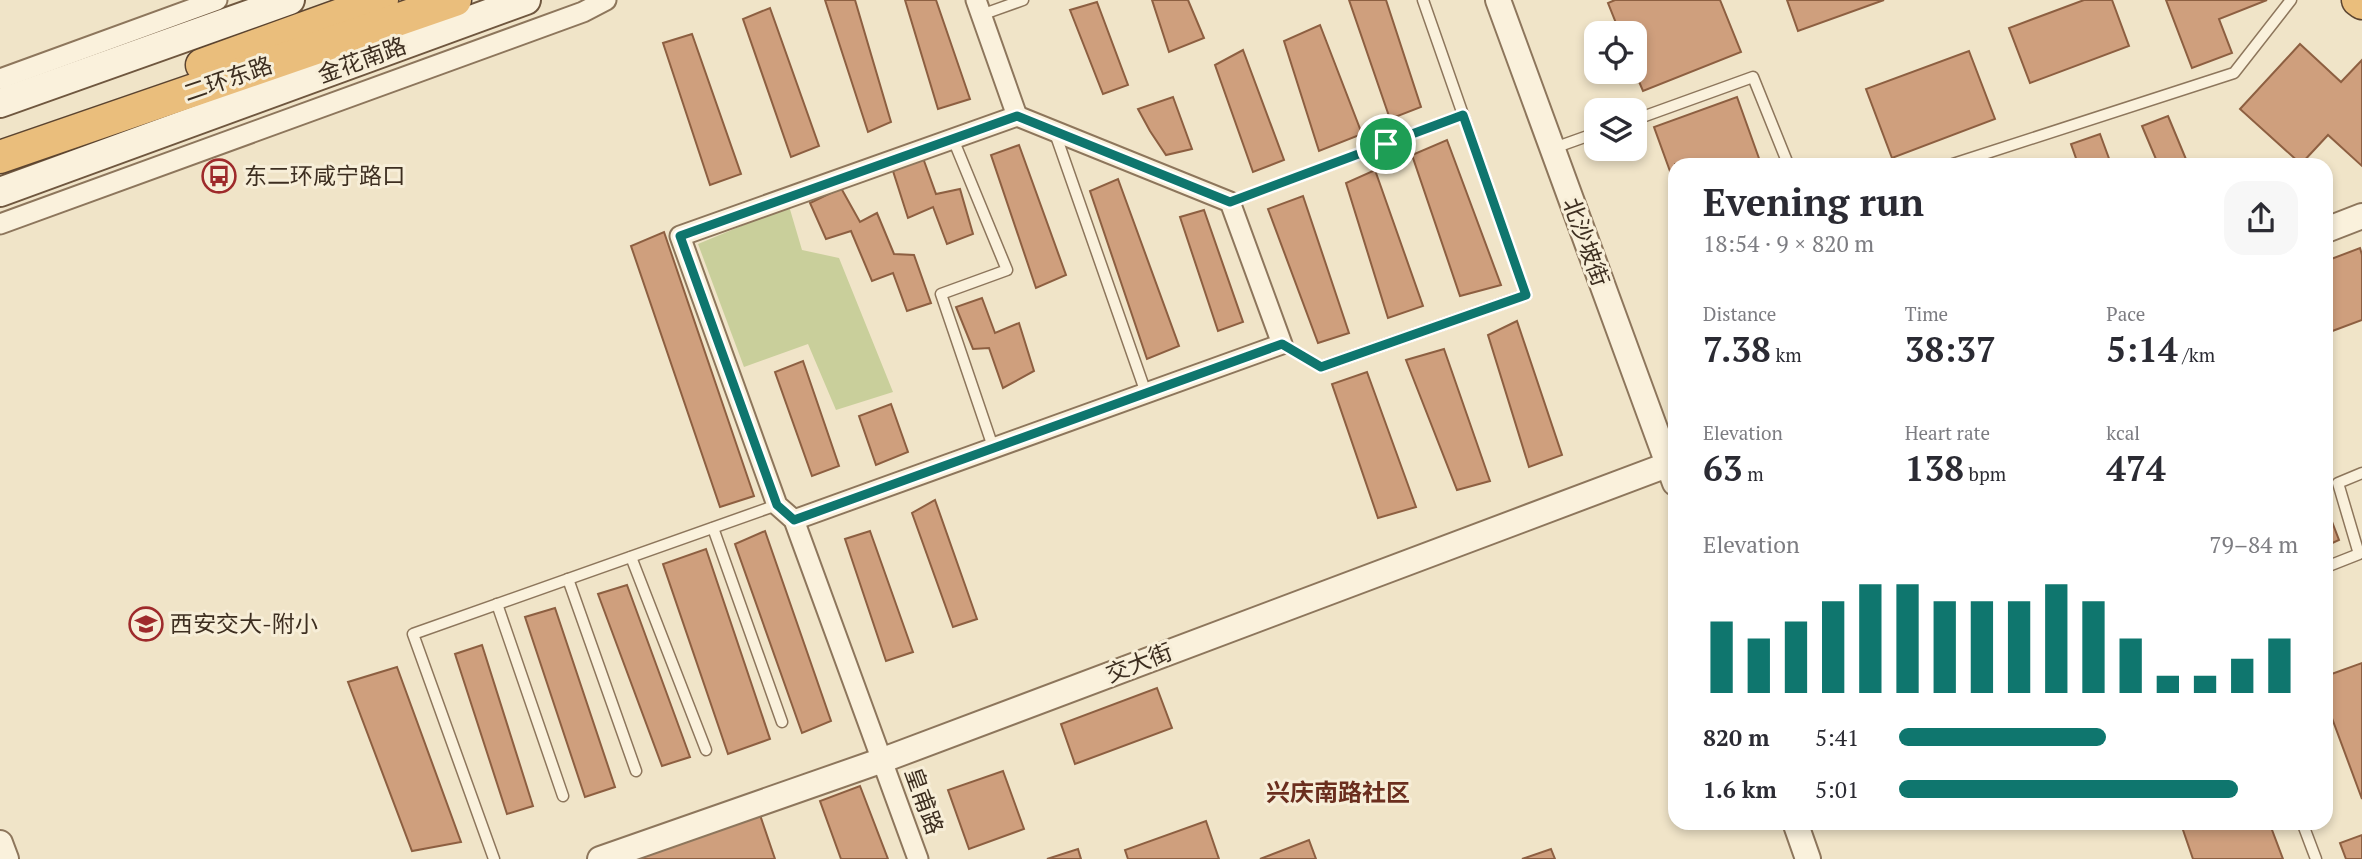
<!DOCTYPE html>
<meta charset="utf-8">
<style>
body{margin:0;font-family:"PT Serif","Noto Sans SC",serif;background:#f7f7f7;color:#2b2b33;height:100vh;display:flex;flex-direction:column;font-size:26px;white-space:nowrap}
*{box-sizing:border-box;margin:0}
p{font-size:23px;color:#7c7c81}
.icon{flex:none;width:38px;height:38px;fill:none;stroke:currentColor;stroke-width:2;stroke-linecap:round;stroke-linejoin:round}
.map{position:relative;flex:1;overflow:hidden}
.details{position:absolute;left:1668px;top:158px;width:665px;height:672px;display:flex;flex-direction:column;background:#fff;border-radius:21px;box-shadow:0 4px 10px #0003}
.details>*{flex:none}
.tools{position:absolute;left:1584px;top:21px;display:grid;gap:14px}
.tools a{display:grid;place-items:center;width:63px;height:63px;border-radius:14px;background:#fff;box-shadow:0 4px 10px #0003;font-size:35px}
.pin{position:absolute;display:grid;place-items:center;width:60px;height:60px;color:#fff;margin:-30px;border:4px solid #fff;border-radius:50%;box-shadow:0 2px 7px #0007}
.round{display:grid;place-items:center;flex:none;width:74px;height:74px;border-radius:21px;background:#f7f7f7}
.overview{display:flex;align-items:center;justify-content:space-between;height:119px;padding:0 35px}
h1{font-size:38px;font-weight:800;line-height:52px}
.metrics{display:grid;grid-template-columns:repeat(3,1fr);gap:10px;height:119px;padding:7px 35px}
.metrics div{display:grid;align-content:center}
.metrics b{font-size:35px;font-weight:800}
.metrics small{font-size:19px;font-weight:400}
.metrics p{font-size:19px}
.chart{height:196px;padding:14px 35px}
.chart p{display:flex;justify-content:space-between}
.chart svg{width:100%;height:126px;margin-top:7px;stroke:#0f766e;stroke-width:6}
ul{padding:0 35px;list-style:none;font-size:23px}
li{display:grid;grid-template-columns:112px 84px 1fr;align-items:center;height:52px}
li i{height:18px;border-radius:9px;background:#0f766e}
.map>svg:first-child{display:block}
.green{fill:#c9cf9b}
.building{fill:#cf9f7d;stroke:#8d5f41;stroke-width:2}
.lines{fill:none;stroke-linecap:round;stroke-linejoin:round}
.service-casing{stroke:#8d765c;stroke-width:13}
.minor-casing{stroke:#8d765c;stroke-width:23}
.tertiary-casing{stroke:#8d765c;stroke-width:28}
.secondary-casing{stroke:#6f573f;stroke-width:32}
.trunk-casing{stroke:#5b4430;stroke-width:35}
.service{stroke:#faf1dc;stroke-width:10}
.minor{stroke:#faf1dc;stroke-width:19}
.tertiary{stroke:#faf1dc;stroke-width:24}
.secondary{stroke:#faf1dc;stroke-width:28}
.trunk{stroke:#eabe7c;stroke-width:32}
.route-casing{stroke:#fff;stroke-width:14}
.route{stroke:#0f766e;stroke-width:9}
.labels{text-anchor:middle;stroke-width:6;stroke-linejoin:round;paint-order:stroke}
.street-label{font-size:23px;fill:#3d2e20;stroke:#f7eed8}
.poi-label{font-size:23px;fill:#3d2e20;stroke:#f7eed8;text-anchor:start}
.neighbourhood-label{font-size:24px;font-weight:bold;fill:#6b2e1e;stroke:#f7eed8}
</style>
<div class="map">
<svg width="2362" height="859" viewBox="0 0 2362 859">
<rect width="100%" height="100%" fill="#f0e4c8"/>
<polygon class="green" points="789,206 802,250 839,258 893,392 836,410 808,344 744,367 698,244"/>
<g class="building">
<polygon points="825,0 855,0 891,122 868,132"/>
<polygon points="905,0 936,0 970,99 938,109"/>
<polygon points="1152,0 1188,0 1204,38 1169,52"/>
<polygon points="1349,0 1386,0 1421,107 1390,119"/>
<polygon points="1615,0 1720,0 1741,52 1643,91 1634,70 1634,33 1620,33 1608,3"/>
<polygon points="1787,0 1884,0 1798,31"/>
<polygon points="2084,0 2112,0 2129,46 2030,83 2009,28"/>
<polygon points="2166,0 2267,0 2219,19 2232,53 2192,68"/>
<polygon points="1097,2 1128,85 1103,94 1070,10"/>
<polygon points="770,8 819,146 791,157 743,19"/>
<polygon points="1320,25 1362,134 1319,151 1284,41"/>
<polygon points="692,34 741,174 710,185 663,43"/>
<polygon points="2300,44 2341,82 2362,60 2362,166 2328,135 2301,164 2240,109"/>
<polygon points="1243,50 1284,160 1253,172 1215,65"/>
<polygon points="1969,51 1995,119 1892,158 1866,89"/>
<polygon points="1173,97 1192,149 1166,155 1150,131 1138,109"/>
<polygon points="1737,97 1761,164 1675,164 1675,185 1654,127"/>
<polygon points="2168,116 2188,164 2158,164 2142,126"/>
<polygon points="2100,134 2111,164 2078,164 2071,144"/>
<polygon points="1447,140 1501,285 1460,296 1412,155"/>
<polygon points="1019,145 1066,275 1036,288 991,155"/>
<polygon points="923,158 936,194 960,189 973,234 947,244 933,207 908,218 893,171"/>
<polygon points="1375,170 1423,306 1388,318 1346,183"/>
<polygon points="1118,179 1179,346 1147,359 1090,191"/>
<polygon points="841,188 860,222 877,213 894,254 914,255 931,303 907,311 893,273 872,281 851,231 826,239 810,203"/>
<polygon points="1303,196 1349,333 1318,343 1268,209"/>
<polygon points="1204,210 1243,322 1218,331 1180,217"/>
<polygon points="664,232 754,496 720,507 631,246"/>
<polygon points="2360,248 2362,255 2362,320 2327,333 2326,261"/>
<polygon points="982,298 995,333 1019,323 1034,371 1003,388 989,348 973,349 956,307"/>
<polygon points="1517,321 1562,455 1529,467 1488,335"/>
<polygon points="1444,349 1490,481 1457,490 1406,360"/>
<polygon points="803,361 839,466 812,476 775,372"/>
<polygon points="1367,372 1416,507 1378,518 1332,384"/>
<polygon points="891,404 908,452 876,465 859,416"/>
<polygon points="935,500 977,619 953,627 912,513"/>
<polygon points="2326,506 2339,540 2326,546"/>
<polygon points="765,531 831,721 802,733 735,544"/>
<polygon points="870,531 913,652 886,661 845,539"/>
<polygon points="706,549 770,739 728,754 663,564"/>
<polygon points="627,585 690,757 662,766 598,594"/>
<polygon points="555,608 615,787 585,797 525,617"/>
<polygon points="482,645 533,806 507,814 455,654"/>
<polygon points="2362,663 2362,799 2326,702 2326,676"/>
<polygon points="397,667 461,842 412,851 348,682"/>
<polygon points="1157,688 1172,728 1075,764 1061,724"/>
<polygon points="1003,771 1024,829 969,849 948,790"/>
<polygon points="860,786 888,859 841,859 820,801"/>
<polygon points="759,812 775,859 636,859"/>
<polygon points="1206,821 1219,859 1128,859 1125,850"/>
<polygon points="2192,822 2269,822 2283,859 2193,859 2182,827"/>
<polygon points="2362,835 2362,859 2346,859 2340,843"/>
<polygon points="1309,840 1316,859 1260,859"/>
<polygon points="1078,849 1081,859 1047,859"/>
<polygon points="1551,849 1555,859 1522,859"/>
</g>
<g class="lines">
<defs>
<g id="service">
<polyline points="981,15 1023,0"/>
<polyline points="1634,120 1753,77 1788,164"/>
<polyline points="1055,133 1146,393"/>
<polyline points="953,139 1007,270 941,294 993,447"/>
<polyline points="1554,148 1596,133"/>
<polyline points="1953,164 2234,73 2291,0"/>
<polyline points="1230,202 1463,115"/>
<polyline points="1282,344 1321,367 1526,295 1423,0"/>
<polyline points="713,528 782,722"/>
<polyline points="631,557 706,750"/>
<polyline points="2326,567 2359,554 2338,483 2362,473"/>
<polyline points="568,579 636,771"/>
<polyline points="497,604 563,796"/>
<polyline points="2302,822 2316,859"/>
<polyline points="494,859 413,634 777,505"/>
</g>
<g id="minor">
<polyline points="0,79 217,0"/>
<polyline points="0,224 583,12 606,0"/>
<polyline points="794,520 1282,344 1230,202 1017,116"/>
<polyline points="918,859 794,520 777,505 680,236 1017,116 976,0"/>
</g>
<g id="tertiary">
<polyline points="1498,0 1675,483"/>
<polyline points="2326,230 2362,216"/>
<polyline points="1795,822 1808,859"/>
<polyline points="0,843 6,859"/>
<polyline points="600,859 883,760 1675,462"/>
</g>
<g id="secondary">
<polyline points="0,103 290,0"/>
<polyline points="0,192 526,0"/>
</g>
<g id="trunk">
<polyline points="2358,0 2362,3"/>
<polyline points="202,65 382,0"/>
<polyline points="0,157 455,0"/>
</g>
</defs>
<use href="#service" class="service-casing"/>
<use href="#minor" class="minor-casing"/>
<use href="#tertiary" class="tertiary-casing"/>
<use href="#secondary" class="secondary-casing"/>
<use href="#trunk" class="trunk-casing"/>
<use href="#service" class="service"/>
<use href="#minor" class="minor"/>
<use href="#tertiary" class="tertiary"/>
<use href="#secondary" class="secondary"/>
<use href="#trunk" class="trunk"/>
</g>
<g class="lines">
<defs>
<polygon id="route" points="1463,115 1526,295 1321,367 1282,344 794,520 777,505 680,236 1017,116 1230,202"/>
</defs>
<use href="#route" class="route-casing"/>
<use href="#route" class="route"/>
</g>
<defs>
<symbol id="bus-ring" viewBox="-11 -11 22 22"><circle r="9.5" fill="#f7eed8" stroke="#9e2a2b" stroke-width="1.5"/><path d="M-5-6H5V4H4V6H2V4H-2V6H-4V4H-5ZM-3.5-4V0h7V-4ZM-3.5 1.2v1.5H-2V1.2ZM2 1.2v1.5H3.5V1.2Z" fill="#9e2a2b"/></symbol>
<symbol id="school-ring" viewBox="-11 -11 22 22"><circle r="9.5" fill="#f7eed8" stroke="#9e2a2b" stroke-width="1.5"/><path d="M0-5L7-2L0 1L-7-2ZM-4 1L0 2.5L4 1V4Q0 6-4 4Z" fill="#9e2a2b"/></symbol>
</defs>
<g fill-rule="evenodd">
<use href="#bus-ring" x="200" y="157" width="38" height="38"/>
<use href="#school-ring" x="127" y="605" width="38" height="38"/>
</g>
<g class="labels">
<g class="street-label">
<text transform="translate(362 60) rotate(-20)" y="8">金花南路</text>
<text transform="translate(228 79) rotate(-19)" y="8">二环东路</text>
<text transform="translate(1586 242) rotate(70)" y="8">北沙坡街</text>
<text transform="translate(1139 663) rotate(-21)" y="8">交大街</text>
<text transform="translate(924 801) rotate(70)" y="8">皇甫路</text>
</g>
<g class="poi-label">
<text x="244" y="184">东二环咸宁路口</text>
<text x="170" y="632">西安交大-附小</text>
</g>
<g class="neighbourhood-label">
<text x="1338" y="801">兴庆南路社区</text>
</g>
</g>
</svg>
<div class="tools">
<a><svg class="icon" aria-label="locate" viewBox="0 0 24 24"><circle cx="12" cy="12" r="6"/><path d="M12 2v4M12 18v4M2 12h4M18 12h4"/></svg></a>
<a><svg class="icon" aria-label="layers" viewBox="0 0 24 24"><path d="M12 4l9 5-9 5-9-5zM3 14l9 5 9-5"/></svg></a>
</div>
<div class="pin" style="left:1386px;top:144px;background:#1e9e55"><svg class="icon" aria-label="arrive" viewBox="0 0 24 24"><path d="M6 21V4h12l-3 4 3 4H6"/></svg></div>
<section class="details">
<div class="overview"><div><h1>Evening run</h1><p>18:54 · 9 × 820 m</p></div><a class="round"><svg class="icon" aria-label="share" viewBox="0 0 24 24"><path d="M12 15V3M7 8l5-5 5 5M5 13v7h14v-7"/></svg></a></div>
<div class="metrics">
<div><p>Distance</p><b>7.38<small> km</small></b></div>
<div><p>Time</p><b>38:37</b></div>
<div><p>Pace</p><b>5:14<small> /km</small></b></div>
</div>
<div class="metrics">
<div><p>Elevation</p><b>63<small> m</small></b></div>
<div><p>Heart rate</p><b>138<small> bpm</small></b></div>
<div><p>kcal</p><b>474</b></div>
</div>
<div class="chart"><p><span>Elevation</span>79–84 m</p>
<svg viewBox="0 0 160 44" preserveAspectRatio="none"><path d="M5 44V19M15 44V25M25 44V19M35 44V12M45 44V6M55 44V6M65 44V12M75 44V12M85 44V12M95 44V6M105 44V12M115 44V25M125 44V38M135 44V38M145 44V32M155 44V25"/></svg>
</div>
<ul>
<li><b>820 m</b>5:41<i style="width:52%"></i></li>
<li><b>1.6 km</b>5:01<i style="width:85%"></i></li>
</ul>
</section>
</div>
